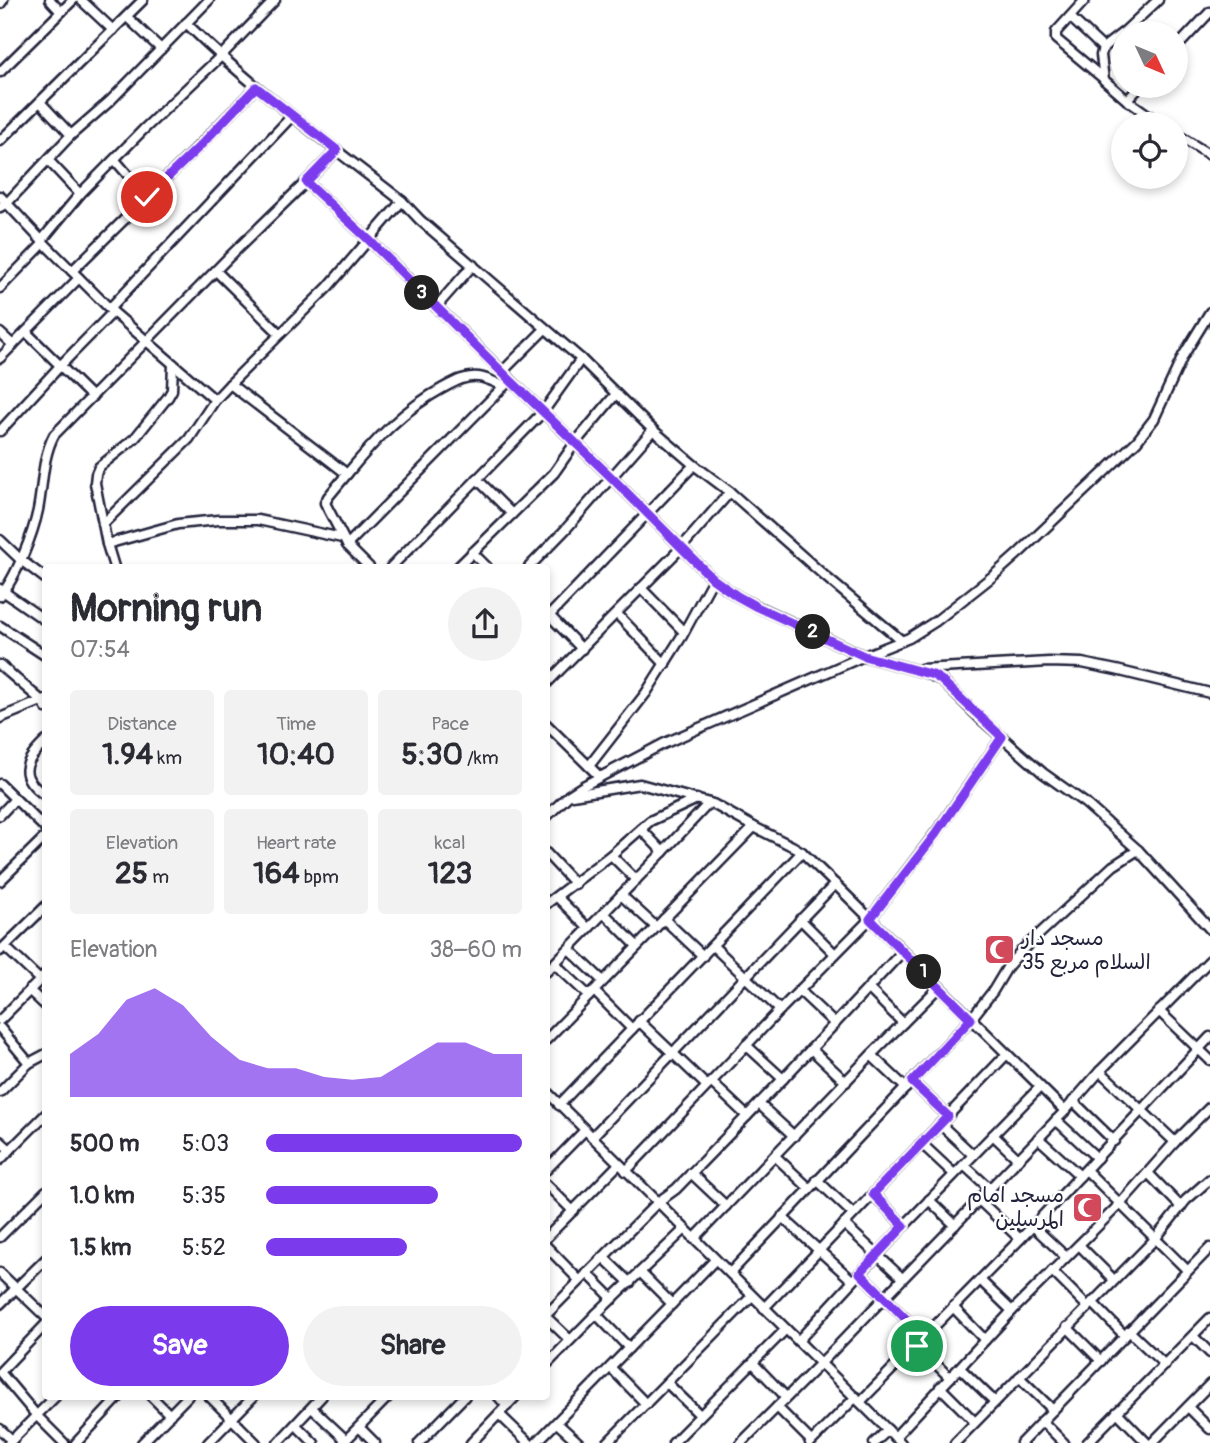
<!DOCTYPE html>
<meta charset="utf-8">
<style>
body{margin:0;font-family:Pangolin,"Playpen Sans Arabic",sans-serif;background:#f2f2f3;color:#2b2b33;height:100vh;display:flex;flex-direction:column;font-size:26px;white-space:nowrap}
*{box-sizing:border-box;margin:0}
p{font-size:23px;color:#7c7c81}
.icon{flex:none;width:38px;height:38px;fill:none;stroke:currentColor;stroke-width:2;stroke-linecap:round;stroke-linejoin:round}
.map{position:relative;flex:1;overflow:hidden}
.sheet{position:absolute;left:42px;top:564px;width:508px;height:836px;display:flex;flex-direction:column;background:#fff;border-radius:7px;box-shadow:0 4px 10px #0003}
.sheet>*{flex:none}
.needle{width:46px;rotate:134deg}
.buttons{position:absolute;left:1111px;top:21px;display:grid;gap:14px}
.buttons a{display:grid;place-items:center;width:77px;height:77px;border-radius:50%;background:#fff;box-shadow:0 4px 10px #0003;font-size:35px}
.pin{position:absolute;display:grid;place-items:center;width:60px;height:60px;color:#fff;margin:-30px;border:4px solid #fff;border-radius:50%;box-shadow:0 2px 7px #0007}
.km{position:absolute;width:35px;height:35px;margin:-18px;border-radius:50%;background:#222;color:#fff;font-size:19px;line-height:35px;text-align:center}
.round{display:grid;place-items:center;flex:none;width:74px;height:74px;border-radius:37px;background:#f2f2f3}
.overview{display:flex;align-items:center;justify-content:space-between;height:119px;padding:0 28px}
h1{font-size:38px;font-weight:700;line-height:52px}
.figures{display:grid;grid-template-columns:repeat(3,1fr);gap:10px;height:119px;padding:7px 28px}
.figures div{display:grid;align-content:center;border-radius:7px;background:#f2f2f3;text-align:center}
.figures b{font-size:30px;font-weight:700}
.figures small{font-size:19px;font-weight:400}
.figures p{font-size:19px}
.chart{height:196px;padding:14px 28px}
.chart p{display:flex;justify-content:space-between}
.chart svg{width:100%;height:126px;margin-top:7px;fill:#7c3aed;opacity:.7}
.button{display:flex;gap:14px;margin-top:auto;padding:14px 28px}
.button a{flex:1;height:80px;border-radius:42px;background:#7c3aed;color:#fff;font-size:28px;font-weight:700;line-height:80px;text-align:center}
.button a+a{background:#f2f2f3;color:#2b2b33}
ul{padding:0 28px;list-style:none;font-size:23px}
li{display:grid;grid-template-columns:112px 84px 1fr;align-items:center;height:52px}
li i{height:18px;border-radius:9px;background:#7c3aed}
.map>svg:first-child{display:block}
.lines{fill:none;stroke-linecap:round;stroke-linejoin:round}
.minor-casing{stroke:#22223b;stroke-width:13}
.minor{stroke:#fff;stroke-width:8}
.route-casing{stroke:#fff;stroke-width:14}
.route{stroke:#7c3aed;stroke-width:9}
.labels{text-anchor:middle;stroke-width:5;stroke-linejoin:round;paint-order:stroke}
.poi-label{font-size:21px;fill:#22223b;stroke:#fff;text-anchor:start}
</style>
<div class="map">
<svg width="1210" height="1443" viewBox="0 0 1210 1443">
<rect width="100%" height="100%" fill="#fff"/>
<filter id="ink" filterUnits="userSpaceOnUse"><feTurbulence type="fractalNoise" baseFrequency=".0143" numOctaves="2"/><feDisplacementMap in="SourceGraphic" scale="14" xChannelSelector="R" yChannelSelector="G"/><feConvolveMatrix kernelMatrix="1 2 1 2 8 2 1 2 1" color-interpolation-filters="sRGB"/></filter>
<g filter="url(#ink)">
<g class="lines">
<defs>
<g id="minor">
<polyline points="50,0 61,12"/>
<polyline points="81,0 113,30"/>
<polyline points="1085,0 1056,32 1056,39 1104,79"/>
<polyline points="0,4 3,0"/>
<polyline points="127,17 161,49"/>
<polyline points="1070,17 1103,48 1101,55 1104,80 1127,100 1161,124"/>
<path d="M186,23C253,89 329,144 402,201L420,220L581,359L653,430L694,465L730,492L827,578L902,641"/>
<polyline points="1103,48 1125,31 1158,0"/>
<polyline points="1176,48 1210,12"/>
<polyline points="0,72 73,0"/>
<polyline points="1127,100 1141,86"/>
<polyline points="40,102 71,135"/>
<polyline points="1176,134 1210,155"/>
<polyline points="0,141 143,0"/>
<polyline points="337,150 306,182 369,240 543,412 611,477 713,579 737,596 756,606 864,656 926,673 941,680 981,719 1043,773 1085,803 1138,850 1210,929"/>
<polyline points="48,160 80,194"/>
<polyline points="115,160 147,197"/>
<polyline points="0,196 44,243 113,312 215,400 230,384 328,287 402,201"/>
<polyline points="0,207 7,203 71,135 110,101 209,0"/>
<polyline points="42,240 80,194 143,130 220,57 275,0"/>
<polyline points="72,271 199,146 256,87"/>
<polyline points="216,271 280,334"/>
<polyline points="0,288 44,243"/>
<polyline points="436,307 473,265"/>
<polyline points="110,308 292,116"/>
<polyline points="26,332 92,397"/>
<polyline points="0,333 13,345"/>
<polyline points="0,358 79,278"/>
<polyline points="502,372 545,329"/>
<polyline points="230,384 347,474 328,497 325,503 347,545 369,567"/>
<polyline points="0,431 60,366 113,312"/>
<path d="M347,474C375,440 404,409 443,388C454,382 466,375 479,377C487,378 496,383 504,386"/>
<polyline points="477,479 512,514"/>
<polyline points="103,524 189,439 215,400"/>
<polyline points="0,540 21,560 46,579"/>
<polyline points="107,544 178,524 218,520 258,520 342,538"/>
<polyline points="347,545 510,380"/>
<polyline points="472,552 487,567"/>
<polyline points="114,567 107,544 95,483 96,474 99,467 135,438 168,397 172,390 173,364"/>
<polyline points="391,567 543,412 581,359"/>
<polyline points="458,567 554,473 575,443 616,394"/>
<polyline points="529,567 565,530 653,430"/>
<polyline points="641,588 684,632"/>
<polyline points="0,589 46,621"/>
<path d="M0,596C16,578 33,534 38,510C43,485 42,458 54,435L229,257L306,182"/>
<polyline points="617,614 665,664"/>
<polyline points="549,615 582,649"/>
<polyline points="546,619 694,465"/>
<polyline points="0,626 46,656"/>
<polyline points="0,665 42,701 46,708"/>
<polyline points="921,669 1049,662 1082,663 1116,670 1210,693"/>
<polyline points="546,684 681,548 730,492"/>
<polyline points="0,718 46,699"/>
<polyline points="546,724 600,777"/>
<path d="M46,741C23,763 17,776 46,796"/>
<polyline points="589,766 646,693 682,636 713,579"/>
<polyline points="0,784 46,829"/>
<polyline points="572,795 640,784 713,804 754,827 792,846 802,852 835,884 1065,1111"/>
<polyline points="0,815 15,799"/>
<polyline points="546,817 569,795 583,786 663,744 864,656 909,638 936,621 993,576 1020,552 1137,441 1154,419 1183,356 1210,312"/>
<polyline points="641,829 663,852"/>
<polyline points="546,853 575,884"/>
<polyline points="611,855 636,880"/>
<polyline points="0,881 46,836"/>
<polyline points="621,895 656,927"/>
<polyline points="557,897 588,928"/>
<polyline points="546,904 611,855 650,821 697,799"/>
<polyline points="604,913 637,946"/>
<polyline points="664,919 703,956"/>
<polyline points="800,919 835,954"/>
<polyline points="713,946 780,1010"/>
<polyline points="5,947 40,980"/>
<polyline points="569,949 603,981"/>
<polyline points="0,951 46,906"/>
<polyline points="555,964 589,996"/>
<polyline points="546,972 663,852 709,803"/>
<polyline points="868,988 903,1023"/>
<polyline points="29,990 46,1006"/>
<polyline points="799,990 835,1024"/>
<polyline points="594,991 632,1029"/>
<polyline points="1159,1011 1210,1060"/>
<polyline points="0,1020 46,974"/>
<polyline points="639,1021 707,1086"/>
<polyline points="0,1028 29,1063"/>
<polyline points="546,1040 754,827"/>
<polyline points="746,1045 783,1079"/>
<polyline points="811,1049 846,1082"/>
<polyline points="871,1055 906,1088"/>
<polyline points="1100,1071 1175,1142"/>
<polyline points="711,1082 747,1116"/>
<polyline points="912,1082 948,1116"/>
<polyline points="546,1091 901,1443"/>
<polyline points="0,1092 29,1063 46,1054"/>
<polyline points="1073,1101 1114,1141"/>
<polyline points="759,1104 794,1136"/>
<polyline points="559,1105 802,852"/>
<polyline points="1056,1120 1097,1158"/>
<polyline points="940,1124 973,1155"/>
<polyline points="993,1135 1018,1159"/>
<polyline points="592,1137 835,884"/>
<polyline points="1038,1138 1080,1176"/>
<polyline points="0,1141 10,1150"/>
<polyline points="922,1144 954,1174"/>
<polyline points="775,1156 809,1188"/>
<polyline points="0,1160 46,1114"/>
<polyline points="964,1165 989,1188"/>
<polyline points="546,1170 585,1130"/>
<polyline points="1086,1170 1187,1270"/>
<polyline points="626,1171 780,1010 870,919 938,830 1002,737"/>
<polyline points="691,1173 726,1206"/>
<polyline points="1148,1173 1181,1207"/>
<polyline points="817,1180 853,1214"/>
<polyline points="546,1184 573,1211"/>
<polyline points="873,1194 904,1226"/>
<polyline points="978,1199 1020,1239"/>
<polyline points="929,1200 955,1225"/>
<polyline points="782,1217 853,1281"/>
<polyline points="844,1224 902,1278"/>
<polyline points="1033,1226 1066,1257"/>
<polyline points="0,1237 46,1191"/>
<polyline points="546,1238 619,1164"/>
<polyline points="694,1239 871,1055 939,987"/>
<polyline points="1079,1245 1114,1280"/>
<polyline points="546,1246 579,1280"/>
<polyline points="603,1257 630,1283"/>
<polyline points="1052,1271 1088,1307"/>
<polyline points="640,1272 672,1304"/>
<polyline points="0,1273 46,1317"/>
<polyline points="587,1273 613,1299"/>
<polyline points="730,1273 971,1019 993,991 1008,966 1022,950 1113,866 1138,850"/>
<polyline points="860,1273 924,1337"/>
<polyline points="980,1280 1012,1311"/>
<polyline points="1092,1302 1125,1336"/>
<polyline points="0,1304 46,1259"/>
<polyline points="953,1307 985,1340"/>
<polyline points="764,1308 1007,1054"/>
<polyline points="596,1314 629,1348"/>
<polyline points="546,1315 658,1202 676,1189 783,1079 903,951"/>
<polyline points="546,1317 570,1340"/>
<polyline points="46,1324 0,1372 37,1416 64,1443"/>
<polyline points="1067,1327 1101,1361"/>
<polyline points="1129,1331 1165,1365"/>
<polyline points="1193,1336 1210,1353"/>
<polyline points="798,1341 904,1226 1040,1087"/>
<polyline points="917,1345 950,1378"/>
<polyline points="753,1363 786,1397"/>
<polyline points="546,1365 596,1314 685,1229"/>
<polyline points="611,1368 646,1404"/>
<polyline points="960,1368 995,1402"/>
<polyline points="1019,1377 1053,1410"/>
<polyline points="667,1383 700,1415"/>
<polyline points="940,1387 975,1422"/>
<polyline points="151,1396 170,1415"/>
<polyline points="209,1396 256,1443"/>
<polyline points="498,1396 507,1406"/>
<polyline points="860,1402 1033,1226 1210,1037"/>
<polyline points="777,1407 811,1441"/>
<polyline points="1188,1407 1210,1429"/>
<polyline points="312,1408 346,1440"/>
<polyline points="1117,1412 1147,1443"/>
<polyline points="499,1414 529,1443"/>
<polyline points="1042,1421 1064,1443"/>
<polyline points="557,1423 579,1443"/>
<polyline points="296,1425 314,1443"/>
<polyline points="359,1427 375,1443"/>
<polyline points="0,1429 12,1440"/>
<polyline points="895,1437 1012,1311 1120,1204 1175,1142 1210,1107"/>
<polyline points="9,1443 56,1396"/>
<polyline points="76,1443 120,1396"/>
<polyline points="142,1443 188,1396"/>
<polyline points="208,1443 254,1396"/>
<polyline points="278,1443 322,1396"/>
<polyline points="343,1443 389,1396"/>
<polyline points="419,1443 465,1396"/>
<polyline points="471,1443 516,1396"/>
<polyline points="536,1443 715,1260"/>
<polyline points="607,1443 752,1296"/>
<polyline points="673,1443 786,1329"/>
<polyline points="741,1443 821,1363 1065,1111 1100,1071 1210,960"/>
<polyline points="810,1443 856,1397"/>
<polyline points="874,1443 888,1430"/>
<polyline points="955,1443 1155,1239 1186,1200 1210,1179"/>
<polyline points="1021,1443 1210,1248"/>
<polyline points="1087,1443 1210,1318"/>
<polyline points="1152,1443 1210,1384"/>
</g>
</defs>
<use href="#minor" class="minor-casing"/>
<use href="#minor" class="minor"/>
</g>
</g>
<g class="lines" filter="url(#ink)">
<defs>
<polyline id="route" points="147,197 200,146 256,87 337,150 306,182 369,240 510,380 611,477 713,579 737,596 757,607 864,656 933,675 941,680 1002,737 938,831 870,919 971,1019 912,1082 948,1116 873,1194 904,1226 860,1273 924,1337 917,1346"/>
</defs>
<use href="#route" class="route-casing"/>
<use href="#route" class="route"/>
</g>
<defs>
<symbol id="mosque-square" viewBox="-11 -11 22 22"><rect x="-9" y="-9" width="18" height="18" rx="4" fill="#d1495b" stroke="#fff"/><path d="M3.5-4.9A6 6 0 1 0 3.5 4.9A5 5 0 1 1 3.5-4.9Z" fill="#fff"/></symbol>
</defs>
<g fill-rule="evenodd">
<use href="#mosque-square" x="982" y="932" width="35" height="35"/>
<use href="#mosque-square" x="1070" y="1190" width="35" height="35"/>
</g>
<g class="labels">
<g class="poi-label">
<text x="1022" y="945">مسجد دار<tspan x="1022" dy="24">السلام مربع 35</tspan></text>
<text x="1064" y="1202" text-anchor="end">مسجد امام<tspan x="1064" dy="24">المرسلين</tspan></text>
</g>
</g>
</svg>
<div class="buttons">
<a><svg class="needle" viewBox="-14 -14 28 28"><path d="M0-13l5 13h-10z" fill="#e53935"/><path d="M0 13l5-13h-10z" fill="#7c7c81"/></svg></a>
<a><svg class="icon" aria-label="locate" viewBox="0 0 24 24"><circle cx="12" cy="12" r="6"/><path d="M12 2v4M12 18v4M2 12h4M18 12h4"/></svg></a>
</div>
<div class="pin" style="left:917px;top:1346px;background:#1e9e55"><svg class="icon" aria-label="arrive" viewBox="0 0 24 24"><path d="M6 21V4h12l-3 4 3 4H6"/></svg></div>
<div class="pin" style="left:147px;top:197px;background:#d93025"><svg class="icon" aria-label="check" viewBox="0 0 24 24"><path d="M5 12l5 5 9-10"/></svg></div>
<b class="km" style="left:924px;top:972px">1</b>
<b class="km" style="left:813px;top:632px">2</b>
<b class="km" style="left:422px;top:293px">3</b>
<section class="sheet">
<div class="overview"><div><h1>Morning run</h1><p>07:54</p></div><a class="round"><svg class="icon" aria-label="share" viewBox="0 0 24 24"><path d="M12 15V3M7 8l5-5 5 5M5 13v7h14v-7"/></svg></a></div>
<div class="figures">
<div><p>Distance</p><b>1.94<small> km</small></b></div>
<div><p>Time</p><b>10:40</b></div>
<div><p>Pace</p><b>5:30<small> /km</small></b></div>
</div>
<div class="figures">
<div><p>Elevation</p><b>25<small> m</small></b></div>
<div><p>Heart rate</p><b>164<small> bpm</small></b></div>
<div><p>kcal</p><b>123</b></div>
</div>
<div class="chart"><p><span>Elevation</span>38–60 m</p>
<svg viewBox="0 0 160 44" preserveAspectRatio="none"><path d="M0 44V29L10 22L20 10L30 6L40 12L50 23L60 31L70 34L80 34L90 37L100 38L110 37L120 31L130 25L140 25L150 29L160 29V44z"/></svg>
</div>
<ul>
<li><b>500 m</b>5:03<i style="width:100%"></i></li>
<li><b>1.0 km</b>5:35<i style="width:67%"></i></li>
<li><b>1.5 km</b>5:52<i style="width:55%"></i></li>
</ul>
<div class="button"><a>Save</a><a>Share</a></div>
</section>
</div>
